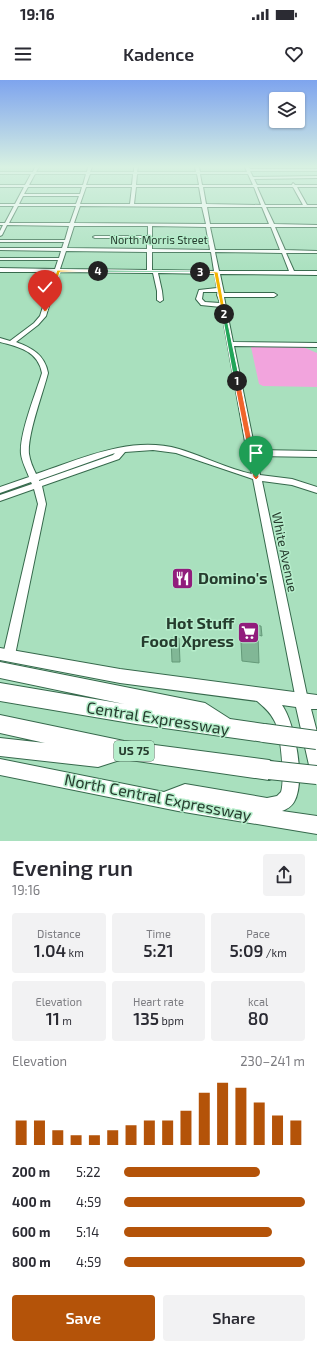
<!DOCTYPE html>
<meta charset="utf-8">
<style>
body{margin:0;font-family:"Exo 2",sans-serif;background:#f2f2f3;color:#2b2b33;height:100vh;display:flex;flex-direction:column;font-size:15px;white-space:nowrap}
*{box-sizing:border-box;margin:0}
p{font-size:13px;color:#7c7c81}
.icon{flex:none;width:22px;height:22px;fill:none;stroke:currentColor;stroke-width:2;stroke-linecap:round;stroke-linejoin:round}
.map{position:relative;height:761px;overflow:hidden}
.panel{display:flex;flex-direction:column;background:#fff;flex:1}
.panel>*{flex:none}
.tools{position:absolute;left:269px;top:12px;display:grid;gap:8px}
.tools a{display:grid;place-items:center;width:36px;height:36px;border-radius:4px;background:#fff;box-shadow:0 1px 3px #0004;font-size:20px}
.pin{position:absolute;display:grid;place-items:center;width:34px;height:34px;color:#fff;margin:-41px -17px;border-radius:50% 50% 50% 0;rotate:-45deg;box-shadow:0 0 4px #0007}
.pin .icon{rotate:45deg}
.km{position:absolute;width:20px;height:20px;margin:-10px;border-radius:50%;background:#222;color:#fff;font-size:11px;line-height:20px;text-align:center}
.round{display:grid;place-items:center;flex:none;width:42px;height:42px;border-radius:4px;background:#f2f2f3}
.overview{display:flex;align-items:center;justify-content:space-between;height:68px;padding:0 12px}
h1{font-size:22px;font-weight:600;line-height:30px}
.figures{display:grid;grid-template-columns:repeat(3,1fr);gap:6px;height:68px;padding:4px 12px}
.figures div{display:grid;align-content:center;border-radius:4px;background:#f2f2f3;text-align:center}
.figures b{font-size:17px;font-weight:600}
.figures small{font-size:11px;font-weight:400}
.figures p{font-size:11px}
.chart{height:112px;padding:8px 12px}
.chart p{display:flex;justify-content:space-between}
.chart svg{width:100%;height:72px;margin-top:4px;stroke:#b45309;stroke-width:6}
.primary-button{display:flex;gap:8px;margin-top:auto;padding:8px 12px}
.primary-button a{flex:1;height:46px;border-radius:4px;background:#b45309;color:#fff;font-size:16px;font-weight:600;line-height:46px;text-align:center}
.primary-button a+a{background:#f2f2f3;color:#2b2b33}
ul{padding:0 12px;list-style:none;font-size:13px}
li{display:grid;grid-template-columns:64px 48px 1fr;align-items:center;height:30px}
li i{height:10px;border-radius:5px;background:#b45309}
.status{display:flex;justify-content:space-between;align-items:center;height:28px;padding:0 20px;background:#fff;direction:ltr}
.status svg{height:11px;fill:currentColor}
header{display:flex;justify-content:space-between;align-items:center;height:52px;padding:0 12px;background:#fff;font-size:18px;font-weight:600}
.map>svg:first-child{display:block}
.green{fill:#f2a4dd}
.building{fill:#81b796;stroke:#649979}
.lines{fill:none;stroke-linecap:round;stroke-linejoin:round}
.minor-casing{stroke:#36694c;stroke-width:2}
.major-casing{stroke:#36694c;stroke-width:2}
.highway-casing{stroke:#36694c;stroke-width:2}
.minor{fill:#fff;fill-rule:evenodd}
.major{fill:#fff;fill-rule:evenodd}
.highway{fill:#fff;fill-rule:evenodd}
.highway-bridge-casing{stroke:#36694c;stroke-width:20;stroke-linecap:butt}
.highway-bridge{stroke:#fff;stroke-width:18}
.split-1{fill:#f0652b;stroke:#fff}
.split-2{fill:#22a559;stroke:#fff}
.split-3{fill:#f5b400;stroke:#fff}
.split-4{fill:#22a559;stroke:#fff}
.split-5{fill:#f5b400;stroke:#fff}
.labels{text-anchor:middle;stroke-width:3;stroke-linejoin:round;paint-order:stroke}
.far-street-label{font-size:11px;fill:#263c2e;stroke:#b6edcb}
.shield{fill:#b6edcb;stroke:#51715d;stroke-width:1}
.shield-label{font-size:12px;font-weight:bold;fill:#263c2e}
.street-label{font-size:13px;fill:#263c2e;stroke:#b6edcb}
.near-poi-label{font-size:16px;font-weight:bold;fill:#263c2e;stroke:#b6edcb;text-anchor:start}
.near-street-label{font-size:16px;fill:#263c2e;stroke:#b6edcb}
</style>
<div class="status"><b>19:16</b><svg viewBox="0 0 49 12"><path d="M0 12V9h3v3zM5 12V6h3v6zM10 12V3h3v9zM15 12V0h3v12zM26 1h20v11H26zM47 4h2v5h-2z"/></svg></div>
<header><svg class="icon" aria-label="menu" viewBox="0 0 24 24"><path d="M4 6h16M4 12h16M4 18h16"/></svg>Kadence<svg class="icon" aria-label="heart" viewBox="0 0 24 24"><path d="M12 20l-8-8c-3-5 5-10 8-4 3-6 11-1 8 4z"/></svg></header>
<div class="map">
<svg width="317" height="761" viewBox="0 0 317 761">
<rect width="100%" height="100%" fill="#a9e0be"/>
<polygon class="green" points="251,267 303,267 317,273 317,307 263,306 259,304"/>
<g class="building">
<polygon points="240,544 261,546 262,556 258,555 259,583 242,581"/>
<polygon points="171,558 179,558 180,582 172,582"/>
</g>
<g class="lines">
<defs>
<path id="minor" d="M35,87H39L36,92H87L88,87H92L90,92H134V87H138L137,92H196L195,87H199L200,92H247L245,87H249L250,89H317V91H250L253,97L317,96V98L254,99L257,105H292L293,103L295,105H317V107H297L307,125H317V127H266L274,144L317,145V147H275L285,170L317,171V173H286L294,191H317V195L220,194L224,213H274L277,215L274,217H224L233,262L317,263V267L234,266L255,370L317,371V377L257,376L260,395L292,399L317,407V413L292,405L262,401L308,620L306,624L302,626L298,624L296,620L253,399L176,373L153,370L125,372L119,379L42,406L46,424L15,575L13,579L9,580L5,579L3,575L38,424L34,409L0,421V415L32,404L31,402L0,413V407L29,397C26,389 22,382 21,374C19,354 36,313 42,293C38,271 19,267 0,262V258L10,261L34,243L40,236L54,192H0V188L55,189L58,180H0V178H59L61,171L0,170V168H62L64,162H0V160H65L69,146L7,145L2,155L0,156V151L3,145H0V143H5L14,126H0V124H15L24,107H0V105H25L31,94H0V92H33ZM35,94H86L83,105H29ZM90,94H133L132,105H86ZM137,94H197L199,105H136ZM200,94H248L253,105H202ZM28,107H82L80,114H24ZM86,107H132L130,124H80ZM136,107H199L202,124H134ZM203,107H254L261,125L206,124ZM257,107H293L303,125H265ZM23,116H79L76,124H19ZM18,126H76L70,143H9ZM80,126L202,127L206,144L74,143ZM207,127H262L269,144H210ZM74,146H148V156H95L93,157L95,158H147V169L67,168ZM152,146L206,147L210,170L152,169ZM210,147H271L280,170H215ZM66,171L147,172V190L60,189ZM152,172H211L214,191L152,190ZM215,172L282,173L289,191H219ZM59,192L153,193L157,211V220L160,222L163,220L162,211L158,193L215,194L217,208L199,210L196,219L201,225L221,227L247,373L252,394C228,389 203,376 179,369C130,355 81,379 36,394C33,388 30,381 29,374C27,355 43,313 48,293C45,275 32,268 16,262L38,245L46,236ZM203,212H218L217,215L220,223L205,222L202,219ZM115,373L113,375L39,401V400Z"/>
<path id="major" d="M0,568L120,589L317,615V629H311L317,652V693L311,691L309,685L296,627L282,625C295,643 306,702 294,722C291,727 287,729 282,731L317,736V754L178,731L0,695V679L164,712L185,704L267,718L277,716L281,712C285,700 281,651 274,640C270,632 264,627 257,621L120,603L0,580Z"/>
<g id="highway">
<polygon points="0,582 205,623 230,639 264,644 271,646 273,653 271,660 264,662 136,644 0,621 0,603 124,624 0,598"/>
<polygon points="0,635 124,661 269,680 276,683 279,690 276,697 269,700 123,679 98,687 0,676 0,658 45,663 0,653"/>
</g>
</defs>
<use href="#minor" class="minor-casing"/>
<use href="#major" class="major-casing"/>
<use href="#highway" class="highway-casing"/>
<use href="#minor" class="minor"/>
<use href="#major" class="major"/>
<use href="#highway" class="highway"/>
<defs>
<g id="highway-bridge">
<polyline points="264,653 317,660"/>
<polyline points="269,690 317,695"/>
</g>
</defs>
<use href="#highway-bridge" class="highway-bridge-casing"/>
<use href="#highway-bridge" class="highway-bridge"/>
</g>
<linearGradient id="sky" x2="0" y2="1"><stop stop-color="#7ea4ee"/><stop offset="0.45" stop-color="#d8f1e2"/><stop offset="1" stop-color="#d8f1e2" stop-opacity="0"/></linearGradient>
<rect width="317" height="193" fill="url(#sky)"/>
<polygon class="split-1" points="237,299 240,301 259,397 256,400 253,397 234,301"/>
<polygon class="split-2" points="224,233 226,234 240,301 237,302 234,301 222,234"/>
<polygon class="split-3" points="198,191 218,192 226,235 222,234 214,193 200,193"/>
<polygon class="split-4" points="96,190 200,191 202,192 98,192"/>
<polygon class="split-5" points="57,190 100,191 60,192 47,231 43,232"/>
<defs>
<symbol id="restaurant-square" viewBox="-11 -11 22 22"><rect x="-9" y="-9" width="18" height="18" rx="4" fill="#911d7c" stroke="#b6edcb"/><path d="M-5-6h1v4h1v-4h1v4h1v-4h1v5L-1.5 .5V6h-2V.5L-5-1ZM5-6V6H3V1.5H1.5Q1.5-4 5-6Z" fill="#fff"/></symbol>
<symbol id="supermarket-square" viewBox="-11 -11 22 22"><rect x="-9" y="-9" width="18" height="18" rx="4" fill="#911d7c" stroke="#b6edcb"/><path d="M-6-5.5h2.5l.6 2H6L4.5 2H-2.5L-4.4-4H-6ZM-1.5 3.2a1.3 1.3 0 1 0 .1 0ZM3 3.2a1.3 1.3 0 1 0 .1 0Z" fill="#fff"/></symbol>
</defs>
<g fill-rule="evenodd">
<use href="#restaurant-square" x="170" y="486" width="25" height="25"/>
<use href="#supermarket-square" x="236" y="540" width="25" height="25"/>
</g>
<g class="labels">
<g class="far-street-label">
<text x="159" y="164">North Morris Street</text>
</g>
<rect class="shield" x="114" y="661" width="40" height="20" rx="3"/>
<g class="shield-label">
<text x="134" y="675">US 75</text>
</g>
<g class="street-label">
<text transform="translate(285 472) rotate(78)" y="5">White Avenue</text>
</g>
<g class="near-poi-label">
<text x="198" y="504">Domino's</text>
<text x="234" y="549" text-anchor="end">Hot Stuff<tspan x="234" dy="18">Food Xpress</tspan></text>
</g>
<g class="near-street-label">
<text transform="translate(158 638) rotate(9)" y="6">Central Expressway</text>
<text transform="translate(158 717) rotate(11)" y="6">North Central Expressway</text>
</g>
</g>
</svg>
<div class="tools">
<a><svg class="icon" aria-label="layers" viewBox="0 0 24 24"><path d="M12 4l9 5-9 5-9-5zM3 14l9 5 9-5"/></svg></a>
</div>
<div class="pin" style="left:256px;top:397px;background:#1e9e55"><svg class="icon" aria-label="arrive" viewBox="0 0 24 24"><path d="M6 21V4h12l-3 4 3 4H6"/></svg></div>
<div class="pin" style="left:45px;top:231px;background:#d93025"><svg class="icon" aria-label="check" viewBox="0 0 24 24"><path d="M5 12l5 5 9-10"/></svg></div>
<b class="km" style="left:237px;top:301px">1</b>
<b class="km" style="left:224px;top:234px">2</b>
<b class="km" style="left:200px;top:192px">3</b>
<b class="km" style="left:98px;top:191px">4</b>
</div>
<section class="panel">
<div class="overview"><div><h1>Evening run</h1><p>19:16</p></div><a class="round"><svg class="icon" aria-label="share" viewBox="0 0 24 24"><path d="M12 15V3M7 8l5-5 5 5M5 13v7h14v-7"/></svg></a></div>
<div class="figures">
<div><p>Distance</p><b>1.04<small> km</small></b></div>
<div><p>Time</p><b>5:21</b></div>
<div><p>Pace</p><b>5:09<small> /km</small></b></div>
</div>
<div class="figures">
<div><p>Elevation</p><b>11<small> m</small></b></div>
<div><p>Heart rate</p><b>135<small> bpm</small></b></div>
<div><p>kcal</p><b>80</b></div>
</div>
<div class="chart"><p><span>Elevation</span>230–241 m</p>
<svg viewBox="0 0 160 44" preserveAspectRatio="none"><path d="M5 44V29M15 44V29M25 44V35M35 44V38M45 44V38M55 44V35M65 44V32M75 44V29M85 44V29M95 44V23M105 44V12M115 44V6M125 44V9M135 44V18M145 44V26M155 44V29"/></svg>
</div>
<ul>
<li><b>200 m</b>5:22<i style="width:75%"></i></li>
<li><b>400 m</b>4:59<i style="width:100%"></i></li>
<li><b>600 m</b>5:14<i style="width:82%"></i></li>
<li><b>800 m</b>4:59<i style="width:100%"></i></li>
</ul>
<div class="primary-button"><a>Save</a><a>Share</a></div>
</section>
